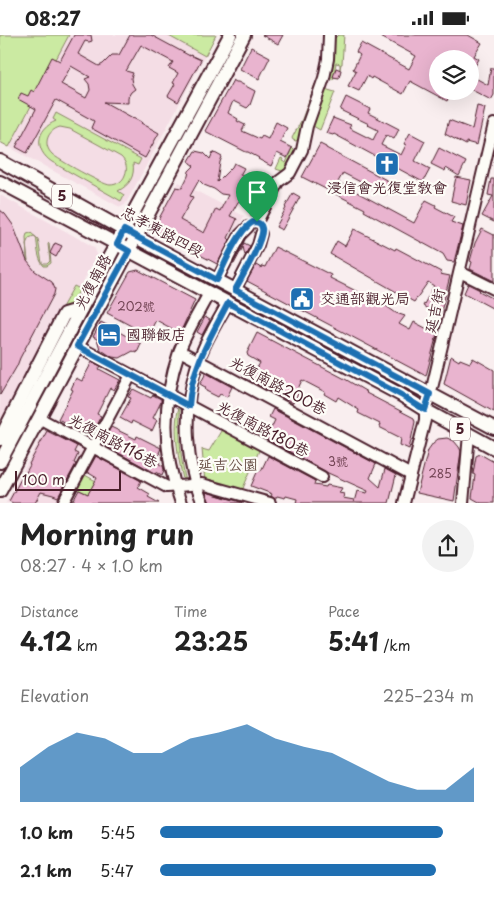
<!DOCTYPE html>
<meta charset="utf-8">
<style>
body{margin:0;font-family:"Playpen Sans","LXGW WenKai TC",sans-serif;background:#f2f2f2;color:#222;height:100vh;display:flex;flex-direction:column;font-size:19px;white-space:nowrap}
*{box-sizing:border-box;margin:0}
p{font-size:16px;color:#767676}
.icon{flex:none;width:28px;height:28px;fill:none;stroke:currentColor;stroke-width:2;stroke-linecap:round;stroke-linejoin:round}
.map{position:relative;height:468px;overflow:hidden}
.details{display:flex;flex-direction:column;background:#fff;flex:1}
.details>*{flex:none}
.fabs{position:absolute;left:429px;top:15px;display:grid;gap:10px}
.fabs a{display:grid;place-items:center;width:50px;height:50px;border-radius:50%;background:#fff;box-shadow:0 5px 20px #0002;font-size:25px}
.scale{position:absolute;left:15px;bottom:12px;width:106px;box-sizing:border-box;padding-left:5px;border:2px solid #4a1f2b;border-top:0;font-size:14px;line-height:18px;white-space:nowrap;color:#4a1f2b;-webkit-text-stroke:4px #fdfcf7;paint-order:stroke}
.pin{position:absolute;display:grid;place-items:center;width:42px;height:42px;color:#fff;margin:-51px -21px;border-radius:50% 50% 50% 0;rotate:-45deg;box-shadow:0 0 5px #0007}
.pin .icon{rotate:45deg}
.round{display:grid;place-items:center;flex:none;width:52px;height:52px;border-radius:26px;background:#f2f2f2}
.headline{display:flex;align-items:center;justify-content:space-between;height:85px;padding:0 20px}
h1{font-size:28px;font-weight:700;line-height:38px}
.metrics{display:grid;grid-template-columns:repeat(3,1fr);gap:8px;height:85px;padding:5px 20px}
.metrics div{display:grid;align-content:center}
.metrics b{font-size:25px;font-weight:700}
.metrics small{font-size:14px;font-weight:400}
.metrics p{font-size:14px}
.chart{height:140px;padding:10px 20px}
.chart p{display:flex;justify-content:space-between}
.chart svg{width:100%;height:90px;margin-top:5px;fill:#1f6fb2;opacity:.7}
ul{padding:0 20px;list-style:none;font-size:16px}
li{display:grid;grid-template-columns:80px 60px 1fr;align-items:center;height:38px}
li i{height:12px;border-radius:6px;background:#1f6fb2}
.status{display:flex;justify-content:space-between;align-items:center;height:35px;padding:0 25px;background:#fff;direction:ltr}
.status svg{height:14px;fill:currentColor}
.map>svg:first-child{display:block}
.built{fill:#f4dde5}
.green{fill:#cbeaa2;stroke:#8a8466;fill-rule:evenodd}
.building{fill:#e9b4cf;stroke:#4a1f2b;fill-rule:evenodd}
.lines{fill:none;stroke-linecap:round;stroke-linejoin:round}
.minor-casing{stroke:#4a1f2b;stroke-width:14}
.major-casing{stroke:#4a1f2b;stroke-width:16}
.minor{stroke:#fdfcf7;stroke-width:10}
.major{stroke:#fdfcf7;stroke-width:12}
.route-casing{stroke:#fff;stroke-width:10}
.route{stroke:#1f6fb2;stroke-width:6}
.labels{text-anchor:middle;stroke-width:4.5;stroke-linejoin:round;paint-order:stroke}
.number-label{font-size:12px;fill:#724454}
.shield{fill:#fdfcf7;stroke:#806168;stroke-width:1}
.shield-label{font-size:14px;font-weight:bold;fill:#4a1f2b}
.poi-label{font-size:15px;fill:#4a1f2b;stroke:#fdfcf7;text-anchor:start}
.street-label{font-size:15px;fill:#4a1f2b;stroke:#fdfcf7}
.park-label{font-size:15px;fill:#6a5249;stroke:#fdfcf7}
</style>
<div class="status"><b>08:27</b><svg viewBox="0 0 49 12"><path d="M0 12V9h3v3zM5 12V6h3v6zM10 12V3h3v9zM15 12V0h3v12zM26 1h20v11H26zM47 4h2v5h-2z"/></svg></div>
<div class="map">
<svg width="494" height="468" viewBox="0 0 494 468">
<rect width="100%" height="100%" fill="#f9eeef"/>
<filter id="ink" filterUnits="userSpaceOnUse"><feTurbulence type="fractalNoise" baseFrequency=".02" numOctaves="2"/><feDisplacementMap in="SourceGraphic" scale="10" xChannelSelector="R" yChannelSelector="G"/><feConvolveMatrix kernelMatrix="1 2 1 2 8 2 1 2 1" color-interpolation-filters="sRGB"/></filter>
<g filter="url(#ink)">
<g class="built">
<polygon points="69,0 167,0 205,21 125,170 121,172 118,171 9,112"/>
<polygon points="179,147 244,181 218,230 159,198 156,189"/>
<polygon points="0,160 94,212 97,219 72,269 66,275 0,393"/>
<polygon points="46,392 84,413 86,417 58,468 6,468"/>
</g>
<g class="green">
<polygon points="0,0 69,0 9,112 0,107"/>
<polygon points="167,0 216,0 205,21"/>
<polygon points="338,0 344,0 342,29 341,29 340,34 340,29 336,28 333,45 329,42 334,4"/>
<polygon points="315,49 317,50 303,88 299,104 296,106 293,105 292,103 302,84"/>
<polygon points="328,55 335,57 320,95 313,91 313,87 324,57"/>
<path d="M56,78L141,124L138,130L133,128C135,141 130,150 118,156L124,160L121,166L52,127C34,115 36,94 56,86L53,84ZM60,92L70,94L121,122C126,127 128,133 125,140C123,146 117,150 110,150C103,150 57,124 52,119C42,109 48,95 60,92Z"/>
<polygon points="292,113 296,117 288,133 282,136 276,134 281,123 283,124 282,126 286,128"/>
<polygon points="269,146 273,147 254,183 250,181"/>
<path d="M31,198L38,204L42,228L44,229H47L50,226L48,209L49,208L51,228L47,231H44C37,224 38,212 36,202L34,201L29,203L26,209L28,226L27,225L26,202L27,199Z"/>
<path d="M74,251L80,254C75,263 71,275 60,276Z"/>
<path d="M179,373L180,374C179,399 180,423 186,447L184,448C179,429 172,391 179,373Z"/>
<polygon points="224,391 261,411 241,458 205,448 202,414 209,416"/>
<polygon points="83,439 96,446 88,459 76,453"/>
</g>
<g class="building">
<path d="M74,0H91L92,6L89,7L85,6L78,19L99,31L103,29L112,20H119L130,0H151L190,21V20L201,25L178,67L168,61L175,49L173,48L178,38L169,33L173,27L141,10L126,36L133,38L131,43L132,49L135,54L131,57L128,62V68L104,67L133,83V82L142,87L141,88L159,98L145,123L91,93L94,86L56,65L27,118L16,112L36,74L18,64L21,58L28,61L31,55L34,57L52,22L60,26ZM71,31L90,42L85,44L89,49L90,55L86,63L61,49Z"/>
<polygon points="262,0 283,0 278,9"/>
<polygon points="377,0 468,0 482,8 474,21 479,24 470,40 470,24 438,24 438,56 452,56 447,66 410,46 403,59 372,42 371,44 367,41 359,56 348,51 356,36 353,34 360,20 356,17 361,8 409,34 416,21"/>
<polygon points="251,12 270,22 259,44 240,34"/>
<polygon points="336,33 341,35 339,43 333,42"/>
<polygon points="491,33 494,33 494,60 491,65 470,54 470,40 488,50"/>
<polygon points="233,45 236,47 238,47 255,56 250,70 247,73 233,66 228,78 238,84 237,86 245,90 242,96 260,104 262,101 268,104 276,87 287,93 280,107 292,113 287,123 277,118 271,131 258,124 259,123 248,117 246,117 205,96"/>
<polygon points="346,62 370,74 368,78 399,94 394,104 386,100 381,110 401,120 406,110 404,109 410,98 425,106 415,126 430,134 423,147 334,99 333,100 326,98 333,83 351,90 349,93 373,105 378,95 368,90 369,89 340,75"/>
<polygon points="477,71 485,73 477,110 466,107 466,110 445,99 449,85 472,94"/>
<polygon points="320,109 326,112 326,113 392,148 386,160 343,138 338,147 414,188 426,165 436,170 435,172 454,182 451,187 463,191 454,227 447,226 443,219 364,176 365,174 302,142"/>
<polygon points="439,113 466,127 459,141 446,133 445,136 431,129"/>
<path d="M195,116L204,118L210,124L213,117L222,122L220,127L217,147L232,132L234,128L244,133L240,140L247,141L255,147L249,159L243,156L242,164L238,167L230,181L237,184L228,203L230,205L217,229L159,198L156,189L176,152L182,153L188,141L189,136L194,131L190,128L189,126ZM199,145L204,150L214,154L221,159L228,160L220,176L216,174L204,198L180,185L193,162L190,161Z"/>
<polygon points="456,142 471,145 466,170 451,166"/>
<polygon points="491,144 494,144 494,187 482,181 493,161 488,160"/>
<polygon points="293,158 300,162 282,195 276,192 286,173 285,172"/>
<polygon points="0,175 5,179 13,190 27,226 35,236 52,247 55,254 54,259 20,323 17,331 0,360"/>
<polygon points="354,194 395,215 396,213 441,237 440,239 450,241 441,277 430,275 423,271 434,251 428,247 414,267 330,219 337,206 345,211"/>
<polygon points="482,194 494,200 494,246 470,234 472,227 470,226 475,208"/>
<polygon points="55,208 62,211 56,222 51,219 50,218"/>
<polygon points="244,208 250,211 245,220 243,212 234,229 233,229"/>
<polygon points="275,212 331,240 330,243 386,271 396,278 405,281 399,289 410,295 414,287 437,299 426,341 247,246 256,230 261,233 262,231 265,232"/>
<polygon points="138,235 195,265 180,298 156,285 148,300 107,278 130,237"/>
<polygon points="468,249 480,255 479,256 494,264 494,269 492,273 464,258"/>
<polygon points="205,282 210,285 202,300 197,297"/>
<polygon points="101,287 141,309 137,318 133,316 120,323 112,322 100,314 97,304 93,302"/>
<polygon points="257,298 345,344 367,357 366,358 414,383 415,387 409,414 400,410 401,403 379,392 380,389 358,378 359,375 338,362 336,366 324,359 325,357 302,345 297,356 299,357 293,368 250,345 260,328 248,321 247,318"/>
<polygon points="451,321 459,326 460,324 470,328 473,323 494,335 494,377 444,349"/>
<polygon points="92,327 101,331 99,334 120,345 114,355 110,353 97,379 101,381 90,401 58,384 73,355 71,354 76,343 82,346"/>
<polygon points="206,338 232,352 227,362 220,359 218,362 206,356 205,352 200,349"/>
<polygon points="133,354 151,363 153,360 161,364 161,367 153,383 157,385 152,396 132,386 131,389 120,383 131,363 128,362"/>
<polygon points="273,374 376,429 370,443 380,452 385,434 396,440 389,468 296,468 297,464 286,461 285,463 277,461 275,464 271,461 272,459 251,451 258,435 261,436 268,421 315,446 314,450 326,452 327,450 342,453 339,458 344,459 343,463 354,465 354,467 357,456 367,458 368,456 328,438 325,436 266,404 275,385 269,382"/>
<polygon points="111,392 136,404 137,401 161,413 159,418 160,418 156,425 160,427 159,429 163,431 164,435 162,440 156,437 155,438 102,409"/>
<polygon points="47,396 77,411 74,417 78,419 74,428 76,429 58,462 53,460 41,457 35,468 13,468 9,466 23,440 24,441 30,430 29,429"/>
<polygon points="447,403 454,406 459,412 461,416 454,466 417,458 428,415 433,408 438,404"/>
<polygon points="480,419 494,427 494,468 481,468 472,463 475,440 473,439 476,421"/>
<polygon points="96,421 141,446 138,452 150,459 148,462 159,468 72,468 79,455 88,459 97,443 87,437"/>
<polygon points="206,458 206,457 244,468 210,468"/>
</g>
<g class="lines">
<defs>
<g id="minor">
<polyline points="257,187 278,147 290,138 302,115 307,91 324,43 328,24 329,0"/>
<polyline points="460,237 494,254"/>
<polyline points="217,245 240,200 248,192"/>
<polyline points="235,255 258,210 261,199"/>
<polyline points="77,311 322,442"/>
<polyline points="180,316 411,440"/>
<polyline points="39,383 167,452 202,449 270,468"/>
<polyline points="63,468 131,340"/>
<path d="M181,468C162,418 162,367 179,317C187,296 199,277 209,258"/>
<path d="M203,468C185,429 183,374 196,333C203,310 216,289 228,268"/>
<polyline points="404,468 425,385 425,375 433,349 494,89"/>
<polyline points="463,468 469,399"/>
</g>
<g id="major">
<polyline points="0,126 147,208 494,393"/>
<polyline points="0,147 401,360 425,375 494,413"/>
<polyline points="0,404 64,279 81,274 230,0"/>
<polyline points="0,427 81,274"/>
<polyline points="0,456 244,0"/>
</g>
</defs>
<use href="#minor" class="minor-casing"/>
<use href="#major" class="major-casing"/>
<use href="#minor" class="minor"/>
<use href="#major" class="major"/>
</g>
</g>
<g class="lines" filter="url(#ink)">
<defs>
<path id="route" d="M253,187C258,187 261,188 262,193C265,203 241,244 235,255L430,359L425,375L401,360L228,268C211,301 191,333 189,371L77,311L129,216L117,209L124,195L217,245C224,230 239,194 253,187Z"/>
</defs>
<use href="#route" class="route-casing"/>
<use href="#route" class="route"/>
</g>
<defs>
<symbol id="church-square" viewBox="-11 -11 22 22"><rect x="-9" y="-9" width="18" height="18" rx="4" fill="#1f6fb2" stroke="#fdfcf7"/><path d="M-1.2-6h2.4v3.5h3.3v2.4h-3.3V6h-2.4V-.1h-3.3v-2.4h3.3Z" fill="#fff"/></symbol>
<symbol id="civic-square" viewBox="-11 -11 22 22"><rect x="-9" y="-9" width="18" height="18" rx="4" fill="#1f6fb2" stroke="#fdfcf7"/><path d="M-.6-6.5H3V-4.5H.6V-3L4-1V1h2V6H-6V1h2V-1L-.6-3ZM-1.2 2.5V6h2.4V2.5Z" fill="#fff"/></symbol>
<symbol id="hotel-square" viewBox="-11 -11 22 22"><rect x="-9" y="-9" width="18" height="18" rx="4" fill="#1f6fb2" stroke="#fdfcf7"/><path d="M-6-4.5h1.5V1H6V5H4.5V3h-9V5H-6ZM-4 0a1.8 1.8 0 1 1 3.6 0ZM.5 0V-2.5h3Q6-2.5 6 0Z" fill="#fff"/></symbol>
</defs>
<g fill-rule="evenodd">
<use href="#church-square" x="373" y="115" width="28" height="28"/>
<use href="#civic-square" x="288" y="250" width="28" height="28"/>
<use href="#hotel-square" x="95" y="286" width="28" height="28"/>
</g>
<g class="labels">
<g class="number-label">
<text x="136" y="276">202號</text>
<text x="338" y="431">3號</text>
<text x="440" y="443">285</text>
</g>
<g class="shield">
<rect x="52" y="149.5" width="20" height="23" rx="4"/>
<rect x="450" y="382.5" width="20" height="23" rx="4"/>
</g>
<g class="shield-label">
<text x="62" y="166">5</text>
<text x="460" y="399">5</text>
</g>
<g class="poi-label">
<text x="387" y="158" text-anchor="middle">浸信會光復堂教會</text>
<text x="320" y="269">交通部觀光局</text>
<text x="126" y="305">國聯飯店</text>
</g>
<g class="street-label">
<text transform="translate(162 197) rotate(28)" y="5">忠孝東路四段</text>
<text transform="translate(93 247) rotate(-62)" y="5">光復南路</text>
<text transform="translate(435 276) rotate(-77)" y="5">延吉街</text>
<text transform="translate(278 351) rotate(28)" y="5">光復南路200巷</text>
<text transform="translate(263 394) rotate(28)" y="5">光復南路180巷</text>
<text transform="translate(113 406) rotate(28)" y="5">光復南路116巷</text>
</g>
<g class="park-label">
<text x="228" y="435">延吉公園</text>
</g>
</g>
</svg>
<div class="fabs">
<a><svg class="icon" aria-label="layers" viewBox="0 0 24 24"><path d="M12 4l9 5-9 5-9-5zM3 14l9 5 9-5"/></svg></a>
</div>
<div class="scale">100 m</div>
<div class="pin" style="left:257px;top:187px;background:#1e9e55"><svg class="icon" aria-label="arrive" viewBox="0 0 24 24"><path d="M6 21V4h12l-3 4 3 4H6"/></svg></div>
</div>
<section class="details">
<div class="headline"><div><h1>Morning run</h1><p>08:27 · 4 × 1.0 km</p></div><a class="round"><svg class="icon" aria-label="share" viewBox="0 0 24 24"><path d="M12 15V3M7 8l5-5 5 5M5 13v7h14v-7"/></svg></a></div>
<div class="metrics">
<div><p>Distance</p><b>4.12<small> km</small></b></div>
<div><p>Time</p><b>23:25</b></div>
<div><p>Pace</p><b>5:41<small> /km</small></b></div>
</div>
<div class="chart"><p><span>Elevation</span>225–234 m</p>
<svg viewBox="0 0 160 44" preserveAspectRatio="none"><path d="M0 44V27L10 17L20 10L30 13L40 20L50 20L60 13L70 10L80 6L90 13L100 17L110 20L120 27L130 34L140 38L150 38L160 27V44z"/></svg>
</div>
<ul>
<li><b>1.0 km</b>5:45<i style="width:90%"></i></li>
<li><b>2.1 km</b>5:47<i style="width:88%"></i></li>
</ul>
</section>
